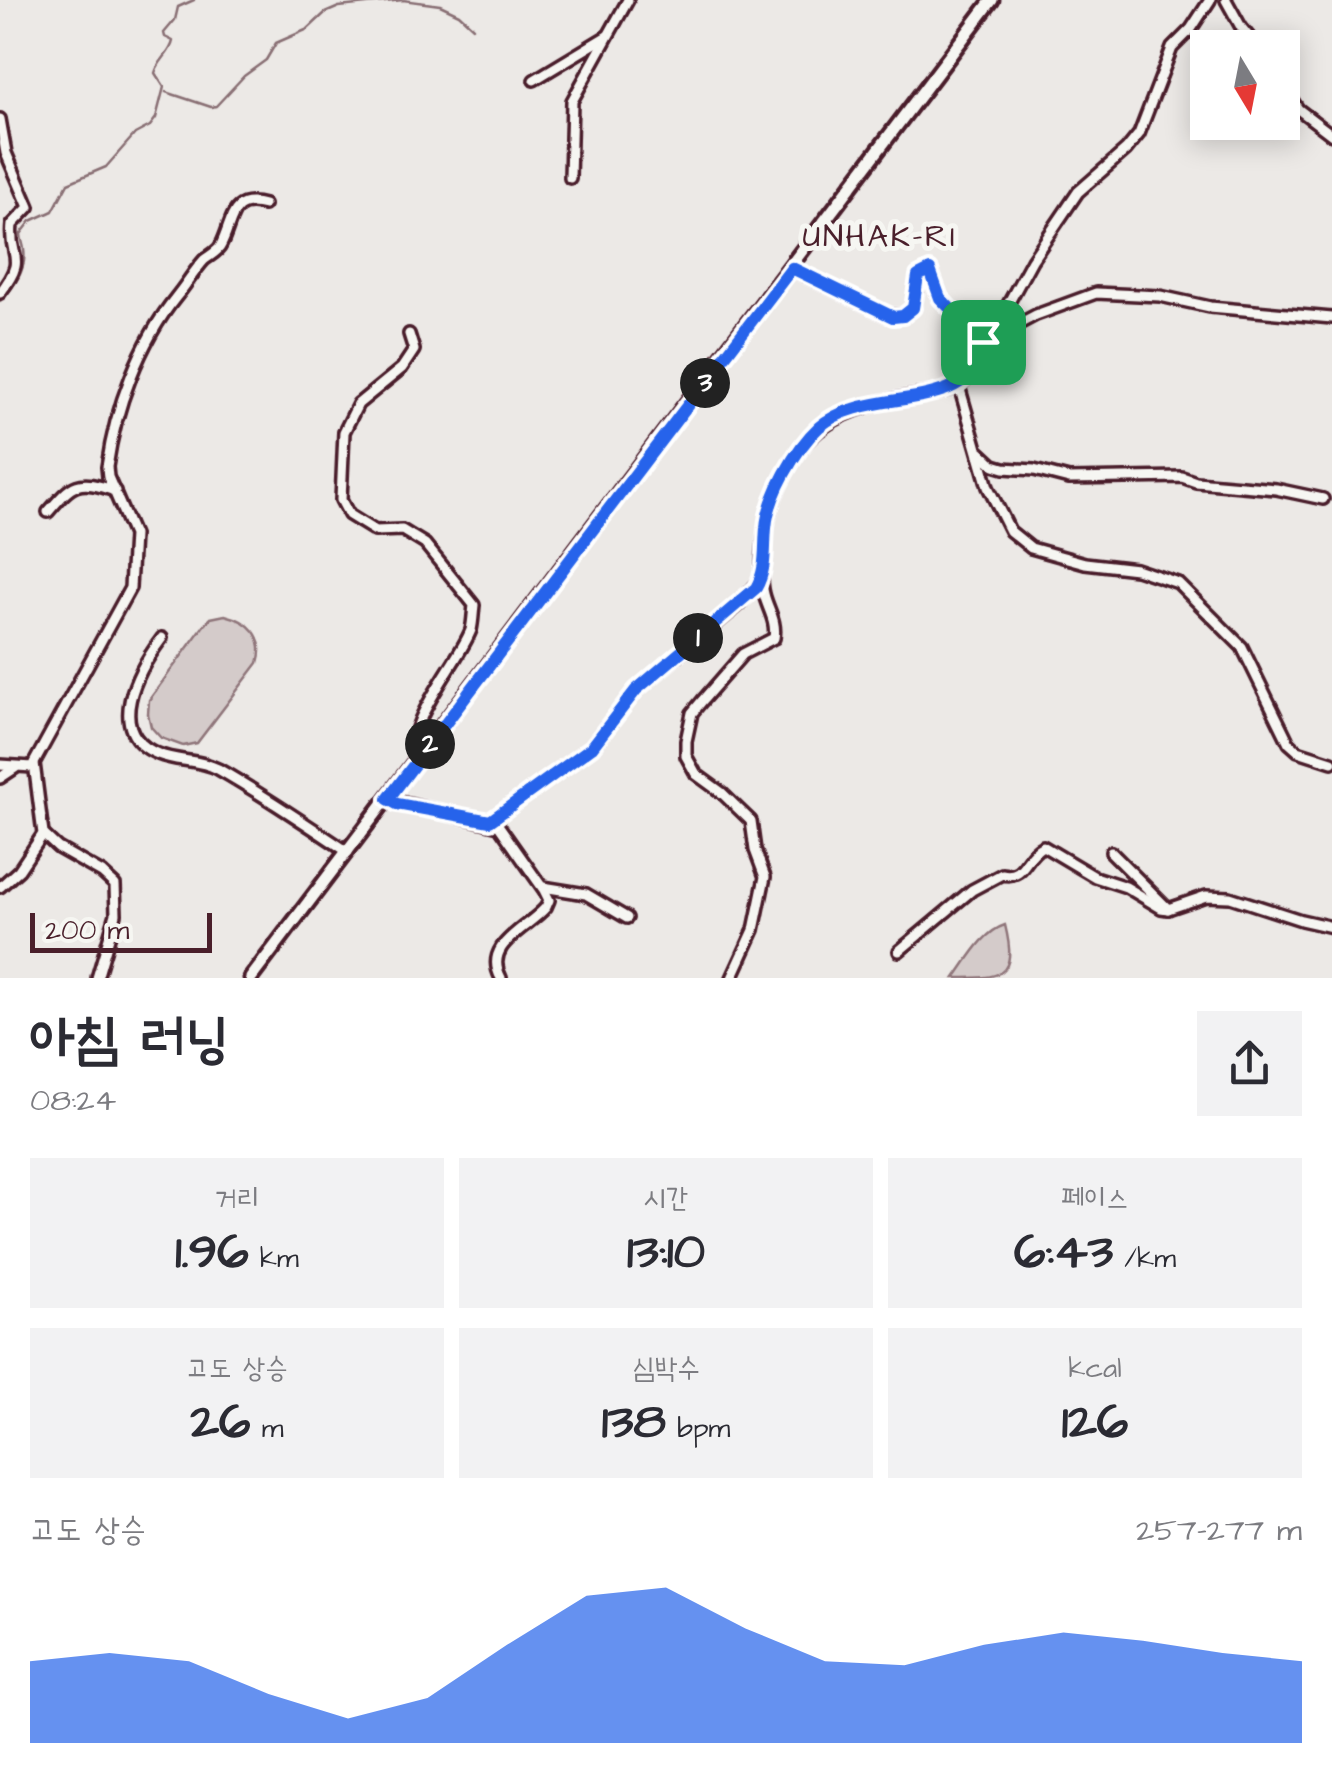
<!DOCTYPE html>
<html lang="ko">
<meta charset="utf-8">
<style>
body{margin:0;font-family:"Architects Daughter","Poor Story",sans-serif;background:#f2f2f3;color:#2b2b33;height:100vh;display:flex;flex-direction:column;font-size:38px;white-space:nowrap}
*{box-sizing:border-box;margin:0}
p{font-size:32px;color:#7c7c81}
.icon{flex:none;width:55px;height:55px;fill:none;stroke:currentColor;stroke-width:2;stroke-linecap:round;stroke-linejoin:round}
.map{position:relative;height:978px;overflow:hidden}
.side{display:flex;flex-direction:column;background:#fff;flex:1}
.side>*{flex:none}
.needle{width:65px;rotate:170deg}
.controls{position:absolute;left:1190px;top:30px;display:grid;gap:20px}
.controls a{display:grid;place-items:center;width:110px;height:110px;border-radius:0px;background:#fff;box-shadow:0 5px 25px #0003;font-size:50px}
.scale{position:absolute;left:30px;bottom:25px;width:182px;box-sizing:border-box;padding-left:10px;border:5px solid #4a1f2b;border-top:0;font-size:28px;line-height:35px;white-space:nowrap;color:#4a1f2b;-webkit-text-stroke:8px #f6f6f2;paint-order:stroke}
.pin{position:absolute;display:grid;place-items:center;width:85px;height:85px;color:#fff;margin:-42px;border-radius:20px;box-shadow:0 5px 15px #0006}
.km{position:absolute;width:50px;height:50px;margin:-25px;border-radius:50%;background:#222;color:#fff;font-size:28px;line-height:50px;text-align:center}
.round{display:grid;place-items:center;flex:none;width:105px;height:105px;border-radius:0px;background:#f2f2f3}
.head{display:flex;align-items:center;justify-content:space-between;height:170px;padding:0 30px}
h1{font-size:55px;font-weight:700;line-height:75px}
.metrics{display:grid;grid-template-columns:repeat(3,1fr);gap:15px;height:170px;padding:10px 30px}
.metrics div{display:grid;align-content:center;border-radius:0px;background:#f2f2f3;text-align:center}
.metrics b{font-size:50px;font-weight:700}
.metrics small{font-size:28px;font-weight:400}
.metrics p{font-size:28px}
.chart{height:280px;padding:20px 30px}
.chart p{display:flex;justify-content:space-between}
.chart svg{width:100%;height:180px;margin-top:10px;fill:#2563eb;opacity:.7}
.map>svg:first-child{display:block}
.green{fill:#d4cbca;stroke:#8f757a;stroke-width:2.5}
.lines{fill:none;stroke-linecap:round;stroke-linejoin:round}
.stream{stroke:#886e73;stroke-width:2.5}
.minor-casing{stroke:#4a1f2b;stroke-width:16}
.major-casing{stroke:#4a1f2b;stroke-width:19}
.minor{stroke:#f6f6f2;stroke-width:9}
.major{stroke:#f6f6f2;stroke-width:11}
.route-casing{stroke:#fff;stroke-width:20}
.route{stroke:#2563eb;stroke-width:12}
.labels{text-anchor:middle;stroke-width:10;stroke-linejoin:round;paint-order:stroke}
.quarter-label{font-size:32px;letter-spacing:2.5px;fill:#4a1f2b;stroke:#f6f6f2}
</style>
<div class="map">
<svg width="1332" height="978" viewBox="0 0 1332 978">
<rect width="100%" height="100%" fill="#ece9e6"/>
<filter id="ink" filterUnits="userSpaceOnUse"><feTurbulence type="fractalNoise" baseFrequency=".01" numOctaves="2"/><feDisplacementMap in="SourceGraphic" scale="20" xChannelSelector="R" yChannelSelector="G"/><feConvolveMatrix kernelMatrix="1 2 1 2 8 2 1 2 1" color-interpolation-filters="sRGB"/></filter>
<g filter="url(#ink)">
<g class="green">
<path d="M225,615C250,621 266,637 258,663L197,743L183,746L161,738L151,727L148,714L149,700L205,624L211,618Z"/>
<path d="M1005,925C1018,978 1001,978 955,978C969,959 983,932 1005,925Z"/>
</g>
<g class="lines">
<g class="stream">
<polyline points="166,92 211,107 216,106 244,76 266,60 276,43 308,29 325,13 339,7 403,0 440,5 459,14 473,27"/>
<path d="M0,301C13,289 27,270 24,250C24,245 21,240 21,234L31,221L53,211L68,183L106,167L135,134L150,126L156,118L164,87L155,73C158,61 171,53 173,41L165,37L164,33L175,20L178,7L194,0"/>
</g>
<defs>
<g id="minor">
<polyline points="1226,0 1241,27 1258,48"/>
<polyline points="534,80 607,36"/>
<polyline points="1282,85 1298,109 1332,135"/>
<path d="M0,119L6,153L29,207L12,225C8,259 29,255 0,293"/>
<polyline points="570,178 572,101 628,0"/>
<polyline points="792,269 887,315 903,316 913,308 919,277 930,270 940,298 983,342"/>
<path d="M409,334L414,350L402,368L358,404L344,432L341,500L349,515L375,531L402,530L425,544L474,605C473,613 473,622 471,630C459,662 399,729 416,762"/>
<polyline points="990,339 1036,315 1096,293 1160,296 1210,307 1332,318"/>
<polyline points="959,386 988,487 1010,531 1031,548 1085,563 1136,569 1178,583 1242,647 1289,743 1298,751 1332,762"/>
<polyline points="980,452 994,465 1004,468 1034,470 1069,479 1182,477 1196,482 1276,489 1323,499"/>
<path d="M48,512C73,483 77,478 115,491"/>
<path d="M162,638C138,670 103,732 158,754C177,762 199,759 218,769C262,794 305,823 348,852"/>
<polyline points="0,765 33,767"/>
<polyline points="0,778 15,768"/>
<path d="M388,799L499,826L544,890L549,900L546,907C529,928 482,944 501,978"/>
<polyline points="490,821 592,747 636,690 739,605 761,579"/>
<polyline points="43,834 58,848 102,873 115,885 116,914 97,978"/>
<polyline points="1111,852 1168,909 1206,896 1230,897 1301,920 1332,927"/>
<path d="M0,887L19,870L43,834L34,763L130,588L133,535L108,477L107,467C115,409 139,343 176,297C186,285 194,271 204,260C210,255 218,252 221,245C233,222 230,195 264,205"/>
<polyline points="543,887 586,894 627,918"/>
<path d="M899,951L972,890L1002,874C1026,879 1024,855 1043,846L1095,877L1126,887L1161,908L1168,909"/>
<path d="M732,978L754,930L765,877L755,850L751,821L722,793L696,774L686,756V741L692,713L702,701L743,654L774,638C777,621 768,610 764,594C759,576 764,529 770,511C793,435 832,410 907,397C923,394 945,394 959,385C977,374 976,355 985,340C988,336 992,332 995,328L1032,260L1078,192L1126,150L1139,134L1172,48L1191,29L1210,0"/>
</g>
<polyline id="major" points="251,978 992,0"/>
</defs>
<use href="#minor" class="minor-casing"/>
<use href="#major" class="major-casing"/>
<use href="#minor" class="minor"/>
<use href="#major" class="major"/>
</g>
</g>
<g class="lines" filter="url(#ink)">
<defs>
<path id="route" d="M792,268L893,317L903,316L913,308L918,276L930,270L940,298L983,342C975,419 869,383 819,427C796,448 768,497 766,528C764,549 767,569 756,588L636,690L592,747L490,821L397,804L388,799Z"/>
</defs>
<use href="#route" class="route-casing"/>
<use href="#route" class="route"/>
</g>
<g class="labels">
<g class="quarter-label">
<text x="880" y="246">UNHAK-RI</text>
</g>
</g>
</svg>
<div class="controls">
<a><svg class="needle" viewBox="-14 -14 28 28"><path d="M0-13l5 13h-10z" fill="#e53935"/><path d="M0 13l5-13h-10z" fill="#7c7c81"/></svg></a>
</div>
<div class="scale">200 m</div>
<div class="pin" style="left:983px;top:342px;background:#1e9e55"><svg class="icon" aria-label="arrive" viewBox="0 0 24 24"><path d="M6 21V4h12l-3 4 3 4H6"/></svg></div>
<b class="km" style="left:698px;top:638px">1</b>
<b class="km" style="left:430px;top:744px">2</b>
<b class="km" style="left:705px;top:383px">3</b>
</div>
<section class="side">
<div class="head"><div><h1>아침 러닝</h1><p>08:24</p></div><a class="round"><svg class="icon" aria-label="share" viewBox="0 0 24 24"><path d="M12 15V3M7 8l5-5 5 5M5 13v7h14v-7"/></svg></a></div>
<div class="metrics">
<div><p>거리</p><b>1.96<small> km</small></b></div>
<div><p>시간</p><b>13:10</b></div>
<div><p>페이스</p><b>6:43<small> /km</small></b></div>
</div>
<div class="metrics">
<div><p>고도 상승</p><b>26<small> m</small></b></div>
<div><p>심박수</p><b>138<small> bpm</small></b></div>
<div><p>kcal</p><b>126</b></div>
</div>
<div class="chart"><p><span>고도 상승</span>257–277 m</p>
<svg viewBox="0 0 160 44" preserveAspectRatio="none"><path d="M0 44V24L10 22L20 24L30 32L40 38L50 33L60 20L70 8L80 6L90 16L100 24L110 25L120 20L130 17L140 19L150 22L160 24V44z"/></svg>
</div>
</section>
